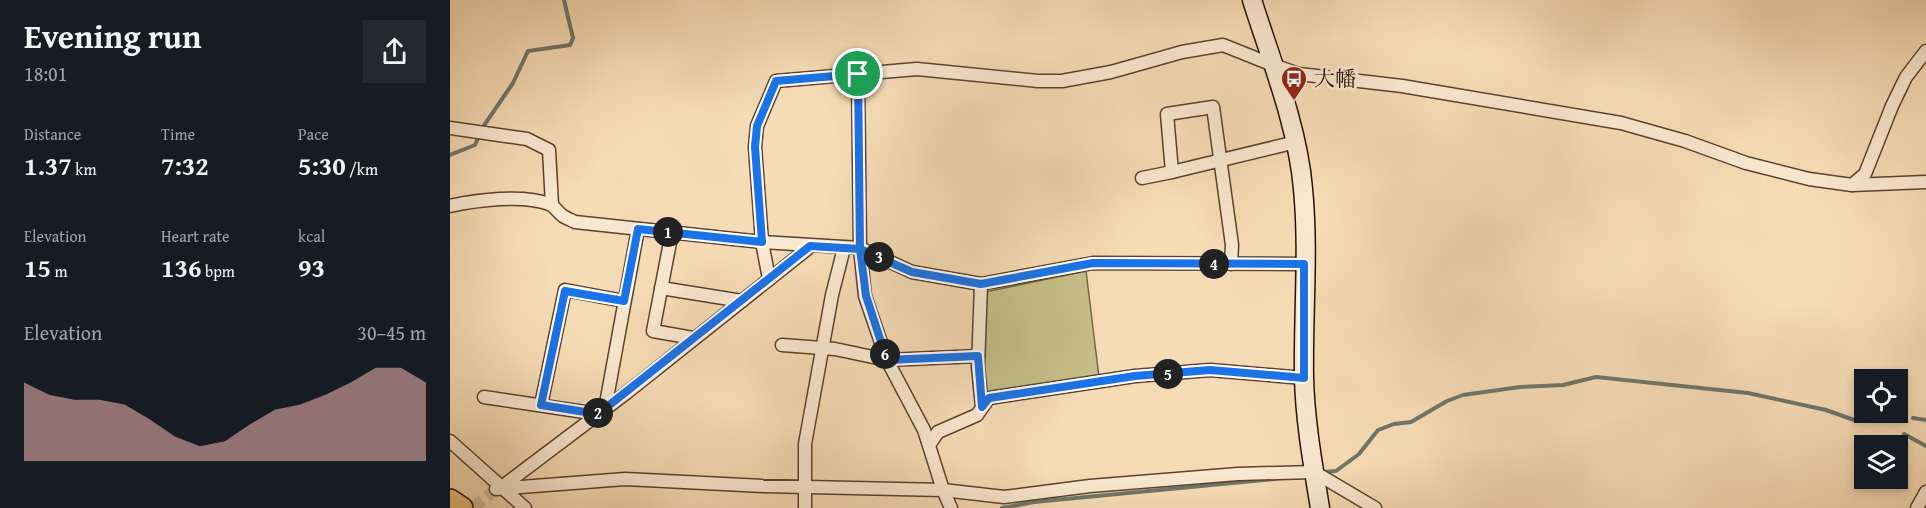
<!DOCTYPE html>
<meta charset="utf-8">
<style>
body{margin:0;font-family:"Gentium Book Plus","Noto Serif JP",serif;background:#242831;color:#f1f3f6;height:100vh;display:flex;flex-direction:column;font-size:22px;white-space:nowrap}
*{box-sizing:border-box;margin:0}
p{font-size:20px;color:#9ea1a6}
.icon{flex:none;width:33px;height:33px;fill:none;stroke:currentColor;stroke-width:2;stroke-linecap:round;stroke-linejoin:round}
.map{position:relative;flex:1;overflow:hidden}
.side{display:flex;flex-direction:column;background:#171b24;width:450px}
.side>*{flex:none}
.fabs{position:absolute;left:1404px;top:369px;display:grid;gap:12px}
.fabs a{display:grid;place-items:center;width:54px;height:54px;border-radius:0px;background:#171b24;box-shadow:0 3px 9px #0003;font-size:30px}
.pin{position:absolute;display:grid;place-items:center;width:51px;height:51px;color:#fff;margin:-26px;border:3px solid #fff;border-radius:50%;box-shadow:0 2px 6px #0007}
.km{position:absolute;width:30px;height:30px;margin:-15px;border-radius:50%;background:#222;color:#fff;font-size:16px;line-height:30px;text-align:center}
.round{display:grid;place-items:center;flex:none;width:63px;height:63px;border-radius:0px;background:#242831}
.head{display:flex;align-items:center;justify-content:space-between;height:102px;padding:0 24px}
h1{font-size:33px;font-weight:700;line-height:45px}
.figures{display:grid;grid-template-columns:repeat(3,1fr);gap:9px;height:102px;padding:6px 24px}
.figures div{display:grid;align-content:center}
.figures b{font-size:26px;font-weight:700}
.figures small{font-size:16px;font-weight:400}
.figures p{font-size:16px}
.chart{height:168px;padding:12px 24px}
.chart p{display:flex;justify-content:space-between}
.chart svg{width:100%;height:108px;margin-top:6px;fill:#c59692;opacity:.7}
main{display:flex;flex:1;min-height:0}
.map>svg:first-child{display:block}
.green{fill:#c4be89;stroke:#766644;stroke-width:1.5}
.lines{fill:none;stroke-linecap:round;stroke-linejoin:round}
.stream{stroke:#6f766b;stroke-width:4}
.minor-tunnel{stroke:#d7bd9b;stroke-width:12;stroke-dasharray:12 6;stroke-linecap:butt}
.minor-casing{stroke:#5c422e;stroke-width:15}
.secondary-casing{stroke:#290f00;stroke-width:21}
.trunk-casing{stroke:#290f00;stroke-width:24}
.minor{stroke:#f9e8d0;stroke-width:12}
.secondary{stroke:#f9e8d0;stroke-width:18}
.trunk{stroke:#ebbe7b;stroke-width:21}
.route-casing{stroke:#fff;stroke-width:12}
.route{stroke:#1a73e8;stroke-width:8}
.labels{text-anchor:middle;stroke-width:6;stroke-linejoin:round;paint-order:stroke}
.poi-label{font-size:21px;fill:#290f00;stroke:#f9e8d0;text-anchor:start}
</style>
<main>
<section class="side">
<div class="head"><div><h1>Evening run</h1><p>18:01</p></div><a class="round"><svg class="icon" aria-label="share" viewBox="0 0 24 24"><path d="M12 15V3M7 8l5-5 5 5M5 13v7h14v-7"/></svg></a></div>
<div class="figures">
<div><p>Distance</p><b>1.37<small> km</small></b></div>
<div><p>Time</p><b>7:32</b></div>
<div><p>Pace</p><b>5:30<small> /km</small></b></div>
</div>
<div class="figures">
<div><p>Elevation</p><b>15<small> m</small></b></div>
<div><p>Heart rate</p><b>136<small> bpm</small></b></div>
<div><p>kcal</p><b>93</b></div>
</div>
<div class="chart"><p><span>Elevation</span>30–45 m</p>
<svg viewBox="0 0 160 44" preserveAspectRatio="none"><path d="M0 44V12L10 17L20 19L30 19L40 21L50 27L60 34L70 38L80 36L90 29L100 23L110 21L120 17L130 12L140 6L150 6L160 12V44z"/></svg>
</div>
</section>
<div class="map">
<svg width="1476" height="508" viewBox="0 0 1476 508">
<rect width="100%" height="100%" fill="#f6dcb6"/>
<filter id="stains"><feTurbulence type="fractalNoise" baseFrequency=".00333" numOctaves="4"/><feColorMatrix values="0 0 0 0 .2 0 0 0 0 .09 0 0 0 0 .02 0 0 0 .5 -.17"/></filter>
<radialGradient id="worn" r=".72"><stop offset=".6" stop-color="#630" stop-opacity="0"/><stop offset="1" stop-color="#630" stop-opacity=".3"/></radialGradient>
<polygon class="green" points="636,271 649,377 535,395 533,360 535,292"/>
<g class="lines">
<g class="stream">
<polyline points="0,155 25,145 33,127 63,83 78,51 120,45 123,38 114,0"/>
<polyline points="1463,418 1476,420"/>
<polyline points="1454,434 1476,446"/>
<polyline points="874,472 886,471 909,454 928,430 944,424 961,422 997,401 1013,395 1070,387 1113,385 1146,377 1298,393 1376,410 1407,421"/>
<polyline points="552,508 584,502 825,479"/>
</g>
<polyline class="minor-tunnel" points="23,508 46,489"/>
<defs>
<g id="minor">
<polyline points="408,74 410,248 415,296 437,360 474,430 493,490 501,508"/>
<polyline points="0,128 77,139 99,150 102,205"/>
<polyline points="692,178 722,172"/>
<polyline points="1402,185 1415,174 1442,106 1456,77 1476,51"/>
<path d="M0,206C27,200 73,194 99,204C105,206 107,212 113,216C116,218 121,220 125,222L312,242L410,248L462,272L531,284L643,263L854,264"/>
<polyline points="222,232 203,331 243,338"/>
<polyline points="781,264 782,245 763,107 717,114 722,172 846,142"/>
<polyline points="319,279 312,242 305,147 307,126 326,81 467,69 588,81 612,81 661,72 732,52 773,45 823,65 849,74 952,86 1171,123 1235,141 1296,163 1359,179 1402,185 1476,182"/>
<polyline points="531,284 528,367 532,407"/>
<polyline points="211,288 292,301"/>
<polyline points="332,345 385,349 437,360 528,356"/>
<polyline points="34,397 148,414"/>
<polyline points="91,405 115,290 174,301"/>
<polyline points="155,409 188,229"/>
<polyline points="0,441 75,508"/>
<polyline points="479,445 488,432 527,415 539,398 685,376 760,370 854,378"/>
<polyline points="53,486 175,394 361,246"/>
<polyline points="46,489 175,479 313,486 493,490 554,497 640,486 788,474 864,472 925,508"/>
<polyline points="355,508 355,444 382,295 394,248"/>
<polyline points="1467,508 1476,492"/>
</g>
<path id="secondary" d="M802,0C821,60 848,127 853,189C859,251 853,314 854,377C855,421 863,465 870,508"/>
<polyline id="trunk" points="0,500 12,508"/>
</defs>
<use href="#minor" class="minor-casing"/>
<use href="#secondary" class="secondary-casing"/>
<use href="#trunk" class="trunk-casing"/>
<use href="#minor" class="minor"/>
<use href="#secondary" class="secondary"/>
<use href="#trunk" class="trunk"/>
</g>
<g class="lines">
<defs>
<polyline id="route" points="408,74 326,81 307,126 305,147 312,242 188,229 174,301 115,291 91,405 148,414 360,246 410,249 462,272 531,284 643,263 854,264 854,378 760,370 685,376 539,398 532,407 528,356 437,360 416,296 410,249 408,74"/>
</defs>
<use href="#route" class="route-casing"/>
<use href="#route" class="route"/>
</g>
<defs>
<symbol id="bus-pin" viewBox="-11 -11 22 30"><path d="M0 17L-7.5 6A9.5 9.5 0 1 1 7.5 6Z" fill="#8f2418" stroke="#f9e8d0"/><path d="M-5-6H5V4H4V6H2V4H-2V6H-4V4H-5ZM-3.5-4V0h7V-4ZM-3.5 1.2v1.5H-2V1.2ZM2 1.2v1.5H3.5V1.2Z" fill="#fff"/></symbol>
</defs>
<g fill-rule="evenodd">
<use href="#bus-pin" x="829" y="64" width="30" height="40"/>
</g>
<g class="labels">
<g class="poi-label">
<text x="864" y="86">大幡</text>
</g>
</g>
<rect width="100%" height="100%" filter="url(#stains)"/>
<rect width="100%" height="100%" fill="url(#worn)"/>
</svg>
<div class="fabs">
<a><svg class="icon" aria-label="locate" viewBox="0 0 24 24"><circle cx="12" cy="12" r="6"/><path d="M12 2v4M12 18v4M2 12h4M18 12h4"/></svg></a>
<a><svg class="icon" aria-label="layers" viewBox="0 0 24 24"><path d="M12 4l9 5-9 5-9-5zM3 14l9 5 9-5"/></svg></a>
</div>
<div class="pin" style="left:408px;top:74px;background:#1e9e55"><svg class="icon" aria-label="arrive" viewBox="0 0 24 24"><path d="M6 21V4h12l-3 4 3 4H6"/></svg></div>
<b class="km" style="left:218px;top:232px">1</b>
<b class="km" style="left:148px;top:413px">2</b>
<b class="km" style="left:429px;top:257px">3</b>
<b class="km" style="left:764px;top:264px">4</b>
<b class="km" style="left:718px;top:374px">5</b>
<b class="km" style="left:435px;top:354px">6</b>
</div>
</main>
